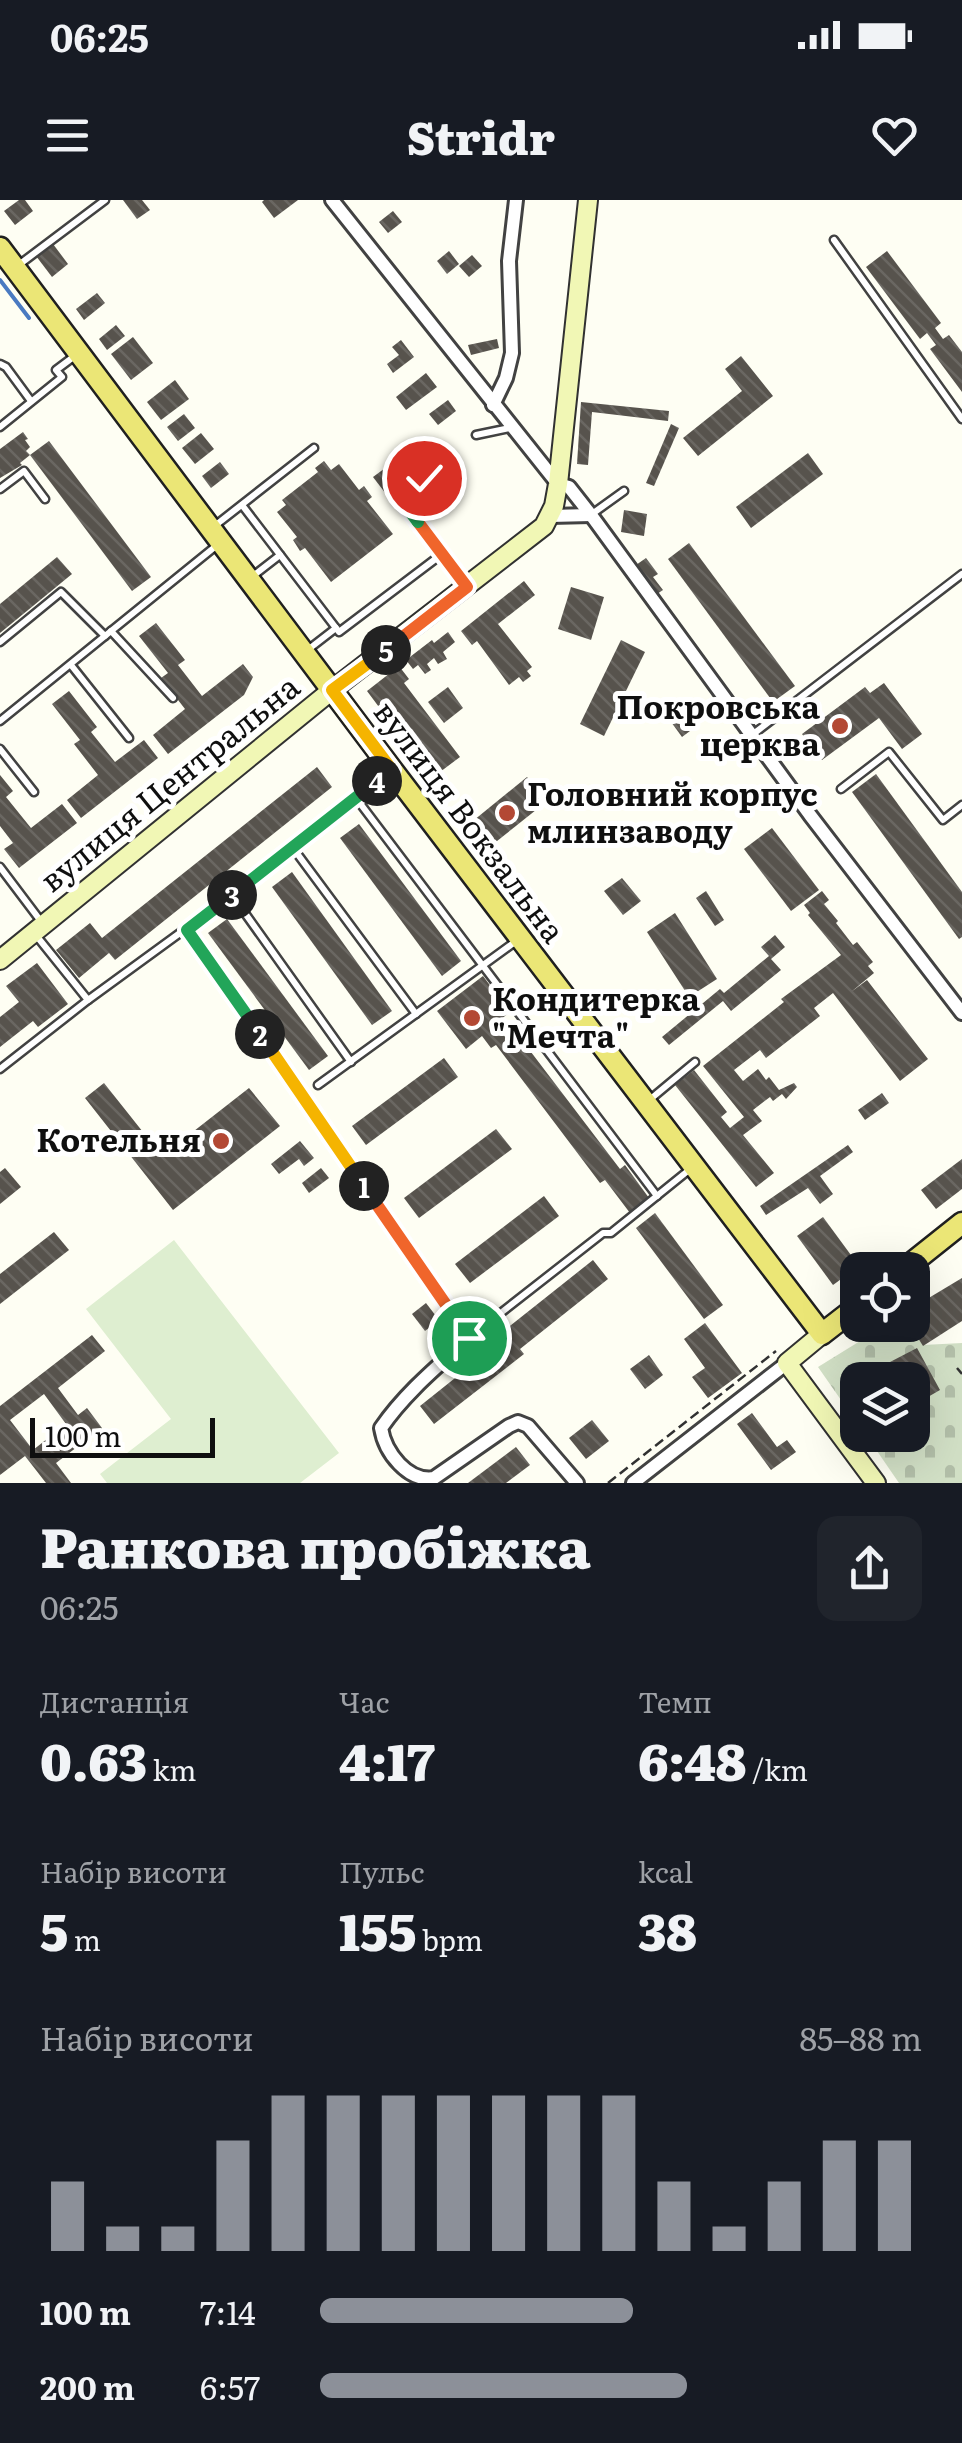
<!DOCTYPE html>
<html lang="uk">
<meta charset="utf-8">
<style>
body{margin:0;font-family:Literata,serif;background:#20242c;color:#f1f3f6;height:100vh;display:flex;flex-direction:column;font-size:38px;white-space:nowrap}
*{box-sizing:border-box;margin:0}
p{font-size:32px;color:#9ea1a6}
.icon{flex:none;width:55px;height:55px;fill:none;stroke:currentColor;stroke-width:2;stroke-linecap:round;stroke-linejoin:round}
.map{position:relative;height:1283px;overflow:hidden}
.details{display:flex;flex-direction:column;background:#171b24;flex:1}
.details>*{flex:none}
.fabs{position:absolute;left:840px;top:1052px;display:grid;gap:20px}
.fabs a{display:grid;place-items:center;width:90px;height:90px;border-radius:20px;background:#171b24;box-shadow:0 10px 40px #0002;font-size:50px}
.scale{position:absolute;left:30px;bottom:25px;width:185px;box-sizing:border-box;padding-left:10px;border:5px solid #0f0f0f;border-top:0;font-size:28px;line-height:35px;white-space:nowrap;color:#0f0f0f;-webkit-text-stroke:8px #fff;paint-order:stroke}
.pin{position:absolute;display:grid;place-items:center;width:85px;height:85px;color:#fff;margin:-42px;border:5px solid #fff;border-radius:50%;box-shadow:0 2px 10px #0007}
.km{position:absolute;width:50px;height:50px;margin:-25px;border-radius:50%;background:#222;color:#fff;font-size:28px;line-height:50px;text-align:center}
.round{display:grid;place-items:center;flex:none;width:105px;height:105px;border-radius:20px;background:#20242c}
.head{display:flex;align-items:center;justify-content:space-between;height:170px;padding:0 40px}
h1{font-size:55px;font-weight:800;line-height:75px}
.metrics{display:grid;grid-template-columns:repeat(3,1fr);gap:15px;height:170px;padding:10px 40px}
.metrics div{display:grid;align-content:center}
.metrics b{font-size:50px;font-weight:800}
.metrics small{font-size:28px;font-weight:400}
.metrics p{font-size:28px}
.chart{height:280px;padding:20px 40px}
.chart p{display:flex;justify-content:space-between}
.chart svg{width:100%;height:180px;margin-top:10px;stroke:#8c9099;stroke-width:6}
ul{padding:0 40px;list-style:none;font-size:32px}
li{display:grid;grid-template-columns:160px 120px 1fr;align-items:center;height:75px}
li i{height:25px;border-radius:12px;background:#8c9099}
.status{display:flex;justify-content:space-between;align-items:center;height:70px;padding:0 50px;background:#171b24;direction:ltr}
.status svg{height:28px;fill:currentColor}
header{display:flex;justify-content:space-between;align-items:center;height:130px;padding:0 40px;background:#171b24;font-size:45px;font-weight:800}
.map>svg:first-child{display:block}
.cemetery{fill:url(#cemetery-stones)}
.pitch{fill:#deeed0}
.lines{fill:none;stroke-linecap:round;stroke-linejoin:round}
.stream{stroke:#4a7ac1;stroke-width:4}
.building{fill:url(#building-back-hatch);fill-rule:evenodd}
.lane-casing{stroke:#424242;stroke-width:11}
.street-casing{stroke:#424242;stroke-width:18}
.secondary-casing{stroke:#313131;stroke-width:22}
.primary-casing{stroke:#202020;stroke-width:25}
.path{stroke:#313131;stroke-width:2.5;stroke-dasharray:10 5;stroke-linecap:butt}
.lane{stroke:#fff;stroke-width:6}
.street{stroke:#fff;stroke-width:12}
.secondary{stroke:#f1f7b5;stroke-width:18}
.primary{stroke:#ebe676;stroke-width:20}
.split-1-casing{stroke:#fff;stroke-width:20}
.split-2-casing{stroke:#fff;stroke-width:20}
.split-3-casing{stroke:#fff;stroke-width:20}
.split-4-casing{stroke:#fff;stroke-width:20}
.split-5-casing{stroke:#fff;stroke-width:20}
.split-6-casing{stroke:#fff;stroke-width:20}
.split-7-casing{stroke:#fff;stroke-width:20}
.split-1{stroke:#f0652b;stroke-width:12}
.split-2{stroke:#f5b400;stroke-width:12}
.split-3{stroke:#22a559;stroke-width:12}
.split-4{stroke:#22a559;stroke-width:12}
.split-5{stroke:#f5b400;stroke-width:12}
.split-6{stroke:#f0652b;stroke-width:12}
.split-7{stroke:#22a559;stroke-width:12}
.poi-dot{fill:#b34834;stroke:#fff;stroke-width:4}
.labels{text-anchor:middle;stroke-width:10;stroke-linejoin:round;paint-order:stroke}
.poi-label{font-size:32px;font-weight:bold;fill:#0f0f0f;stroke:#fff;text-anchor:end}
.street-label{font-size:32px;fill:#0f0f0f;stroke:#fff}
</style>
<div class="status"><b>06:25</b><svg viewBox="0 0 49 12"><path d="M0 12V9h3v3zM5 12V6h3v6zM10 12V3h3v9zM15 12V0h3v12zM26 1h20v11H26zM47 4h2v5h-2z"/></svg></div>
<header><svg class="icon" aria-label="menu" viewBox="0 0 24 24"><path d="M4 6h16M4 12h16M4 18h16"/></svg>Stridr<svg class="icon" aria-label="heart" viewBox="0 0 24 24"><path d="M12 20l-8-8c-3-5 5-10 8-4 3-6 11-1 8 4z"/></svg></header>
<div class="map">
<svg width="962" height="1283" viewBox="0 0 962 1283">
<defs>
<pattern id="cemetery-stones" width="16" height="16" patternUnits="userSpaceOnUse" patternTransform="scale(2.5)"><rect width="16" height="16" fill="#d1dfc5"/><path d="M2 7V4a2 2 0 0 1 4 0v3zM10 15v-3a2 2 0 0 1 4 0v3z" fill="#b2bea8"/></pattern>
<pattern id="building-back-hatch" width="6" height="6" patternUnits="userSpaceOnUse" patternTransform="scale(2.5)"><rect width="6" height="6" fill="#57534d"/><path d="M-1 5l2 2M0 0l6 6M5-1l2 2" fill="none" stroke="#6a6762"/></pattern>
</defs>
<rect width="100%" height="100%" fill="#fefef3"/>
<polygon class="cemetery" points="886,1125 910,1125 923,1145 962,1143 962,1283 899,1283 866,1235 912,1235 912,1180 858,1180 857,1223 818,1167"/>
<polygon class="pitch" points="174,1040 339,1253 300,1283 107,1283 100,1274 171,1219 86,1109"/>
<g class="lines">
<polyline class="stream" points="0,80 29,118"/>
</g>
<g class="building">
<polygon points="19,0 25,0 33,11 15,25 4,11"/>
<polygon points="123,0 142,0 150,10 137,19"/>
<polygon points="264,0 298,0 274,18 262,2"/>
<polygon points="393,11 402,22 388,33 379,22"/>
<polygon points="53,44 68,64 52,77 36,56"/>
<polygon points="449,51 459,64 447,74 437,61"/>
<polygon points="887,51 941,123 935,128 943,139 949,135 962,152 962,192 930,149 936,145 927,133 920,139 866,67"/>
<polygon points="472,55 482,66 469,77 459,66"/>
<polygon points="97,93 105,103 84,120 76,109"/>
<polygon points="116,125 125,136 107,150 99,139"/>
<polygon points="133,137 153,163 131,180 111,154"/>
<polygon points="497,139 499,148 471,155 468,145"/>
<polygon points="401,140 414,157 393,173 387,164 399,155 392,147"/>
<polygon points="741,156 773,196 698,256 683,238 742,191 725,169"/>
<polygon points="426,173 437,187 406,210 396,197"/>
<polygon points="175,180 189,199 161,220 147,202"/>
<polygon points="448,200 456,211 438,225 429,214"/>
<polygon points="581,202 669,211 668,221 592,212 588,265 577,264"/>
<polygon points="184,214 195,228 178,241 167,227"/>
<polygon points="671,224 679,228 654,286 646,283"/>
<polygon points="23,232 28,239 25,240 30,247 26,251 30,255 20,263 22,265 0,278 0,249"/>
<polygon points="201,233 214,249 195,264 182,248"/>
<polygon points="49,241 151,377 132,391 30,255"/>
<polygon points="808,253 823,274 751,328 736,307"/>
<polygon points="324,261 331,270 339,264 359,290 364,286 372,297 367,301 393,334 331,382 305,348 300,351 293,340 297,337 277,312 286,305 282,300 318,272 315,268"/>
<polygon points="220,262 229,274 211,288 202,276"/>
<polygon points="392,263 404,280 386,294 373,277"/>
<polygon points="624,310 647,314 644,336 621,332"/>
<polygon points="689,343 795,486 773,502 668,359"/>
<polygon points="57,357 72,374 0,433 0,404"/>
<polygon points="646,358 658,374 653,377 663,390 657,394 636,365"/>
<polygon points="524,381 535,395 498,424 532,467 527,471 531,476 523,482 519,477 509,485 477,441 472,445 461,431"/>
<polygon points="571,387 604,397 591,440 558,429"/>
<polygon points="156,423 185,460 178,465 202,496 243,464 253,477 244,495 168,554 153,535 185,509 161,478 168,473 139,436"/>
<polygon points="448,432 455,442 443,452 447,459 438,464 434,458 427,464 431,470 425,474 418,465 413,469 406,460 432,440 434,443"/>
<polygon points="621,440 645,452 604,536 580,524"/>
<polygon points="399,466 409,479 404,483 460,557 432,578 367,491"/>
<polygon points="884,483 922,534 902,549 879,518 822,560 802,534 865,487 870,493"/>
<polygon points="448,487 463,508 444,523 428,502"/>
<polygon points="69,491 97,527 91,532 115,562 144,540 158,558 81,618 67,600 98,575 74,544 80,540 52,504"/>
<polygon points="678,507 694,528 682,537 666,515"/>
<polygon points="317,567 332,587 115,760 109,753 79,778 56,750 90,723 102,738"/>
<polygon points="876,574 962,692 962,737 959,739 852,592"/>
<polygon points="0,575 13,591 6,597 31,628 62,604 77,623 19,668 4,649 13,643 0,626"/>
<polygon points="527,577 546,602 487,649 468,625"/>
<polygon points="359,624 461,761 442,776 340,638"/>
<polygon points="772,628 819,690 791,711 744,649"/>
<polygon points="292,672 392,811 372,825 272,687"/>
<polygon points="622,678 641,701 623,715 604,691"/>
<polygon points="706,691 724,720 715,726 696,698"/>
<polygon points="822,691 829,700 824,704 838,721 836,723 853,745 857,742 873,762 868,766 874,773 851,792 867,780 928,859 900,881 833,793 814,808 820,816 766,858 760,850 734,870 743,881 758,869 766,880 769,877 779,890 794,883 797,887 786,899 782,894 773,901 770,897 753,910 762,921 743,935 774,973 756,987 675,885 694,870 727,912 721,917 730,928 744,917 703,866 784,802 781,799 841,755 808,715 810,713 804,705"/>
<polygon points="675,713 717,779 689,797 647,732"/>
<polygon points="227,719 328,856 309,870 208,733"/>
<polygon points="775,735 785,747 771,759 781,770 731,811 723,801 669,845 662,837 720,789 724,793 769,756 761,747"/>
<polygon points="37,763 68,804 38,827 33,821 0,847 0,817 19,802 6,786"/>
<polygon points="483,776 510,812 495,824 506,838 515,831 620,969 625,965 649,998 630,1013 605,980 600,983 496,845 491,848 482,836 466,849 437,811"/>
<polygon points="444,858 458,877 366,945 352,926"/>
<polygon points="104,883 162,956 249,888 280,926 173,1010 85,898"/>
<polygon points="882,893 889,903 865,920 858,910"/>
<polygon points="496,929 512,949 419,1018 404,998"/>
<polygon points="300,941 314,958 304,966 299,959 279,974 271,964"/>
<polygon points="848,945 853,952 820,976 833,994 820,1004 808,988 766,1015 760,1006"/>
<polygon points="962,959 962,989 936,1009 921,990"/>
<polygon points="5,968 21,987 0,1004 0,972"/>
<polygon points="321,968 329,978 309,993 302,983"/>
<polygon points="544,996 559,1016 470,1083 455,1064"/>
<polygon points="655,1013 723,1105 704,1119 636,1028"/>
<polygon points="823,1017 859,1066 833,1085 797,1036"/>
<polygon points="54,1032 69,1050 0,1104 0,1074"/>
<polygon points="593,1060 608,1079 520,1149 524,1154 434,1224 420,1206 509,1135 505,1130"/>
<polygon points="962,1078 962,1121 923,1146 910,1125 912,1108"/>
<polygon points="426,1103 439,1120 425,1131 412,1114"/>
<polygon points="705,1123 742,1173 708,1198 692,1177 705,1168 684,1139"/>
<path d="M92,1135L105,1151L58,1188L78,1215L87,1208L102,1228L56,1263L71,1283H46L25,1256L0,1275V1206ZM44,1194L66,1224L33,1250L10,1220Z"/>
<polygon points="917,1148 940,1190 914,1205 912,1180 900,1180 890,1162"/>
<polygon points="649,1155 663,1175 645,1189 630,1169"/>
<polygon points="752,1213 777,1247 787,1240 796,1252 771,1270 737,1224"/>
<polygon points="592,1220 609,1241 586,1259 569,1238"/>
<polygon points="516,1247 530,1265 506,1283 468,1283"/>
</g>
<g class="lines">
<defs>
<g id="lane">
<polyline points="834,40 962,219"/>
<polyline points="16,67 105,0"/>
<polyline points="0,164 6,167 31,201"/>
<polyline points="0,227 62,177 56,170 76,155"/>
<polyline points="476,235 510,228"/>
<polyline points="423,278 399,297 464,382"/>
<polyline points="0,289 24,271 45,299"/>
<polyline points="242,305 339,432 442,354"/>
<polyline points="592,314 624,291"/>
<polyline points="212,328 314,248"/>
<polyline points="253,376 280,355"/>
<polyline points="111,431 173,498"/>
<polyline points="0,442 61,392 105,436"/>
<polyline points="305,452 336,428"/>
<polyline points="71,465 129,538"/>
<polyline points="0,521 216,346"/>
<polyline points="752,535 962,374"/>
<polyline points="0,549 34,592"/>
<polyline points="841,589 889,552 943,620 962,605"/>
<polyline points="356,598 657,996"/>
<polyline points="293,648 416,814"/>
<polyline points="0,667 43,724"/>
<polyline points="35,734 88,800 232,695"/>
<polyline points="351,862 232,695 388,572"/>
<polyline points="0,869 88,800"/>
<polyline points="318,885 519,739"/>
<polyline points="647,902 695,862"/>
<polyline points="470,1137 603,1033 611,1033 689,970"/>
</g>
<g id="street">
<polyline points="332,0 558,284 569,287 591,315 810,615 962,813"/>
<polyline points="493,205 506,178 512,153 509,61 516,0"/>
<polyline points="550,316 591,315"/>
<path d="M302,896L469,1138C438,1166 405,1193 381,1228C385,1253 408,1282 434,1278L509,1226L518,1222L528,1226L577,1283"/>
<polyline points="633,1283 787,1163"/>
</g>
<g id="secondary">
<polyline points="0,760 332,490 544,326 554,306 558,284 588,0"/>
<polyline points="822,1134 787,1163 876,1283"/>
</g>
<g id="primary">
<polyline points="0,48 392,570 822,1134 858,1106"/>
<polyline points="903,1070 962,1023"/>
</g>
</defs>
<use href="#lane" class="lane-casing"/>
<use href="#street" class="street-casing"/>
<use href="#secondary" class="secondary-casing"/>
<use href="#primary" class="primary-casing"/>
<g class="path">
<polyline points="192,737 296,887"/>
<polyline points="957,1168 962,1174"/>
<polyline points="608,1283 776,1151"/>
</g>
<use href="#lane" class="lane"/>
<use href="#street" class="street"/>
<use href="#secondary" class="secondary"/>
<use href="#primary" class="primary"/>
</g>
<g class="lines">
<defs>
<polyline id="split-1" points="364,986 469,1138"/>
<polyline id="split-2" points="260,834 364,986"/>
<polyline id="split-3" points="232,695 187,730 260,834"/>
<polyline id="split-4" points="232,695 377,581"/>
<polyline id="split-5" points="377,581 392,570 332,490 386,450"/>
<polyline id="split-6" points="386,450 467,387 418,322"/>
<polyline id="split-7" points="418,322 399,297 424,278"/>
</defs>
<use href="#split-1" class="split-1-casing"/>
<use href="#split-2" class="split-2-casing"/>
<use href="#split-3" class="split-3-casing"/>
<use href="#split-4" class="split-4-casing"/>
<use href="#split-5" class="split-5-casing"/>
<use href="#split-6" class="split-6-casing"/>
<use href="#split-7" class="split-7-casing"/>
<use href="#split-1" class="split-1"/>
<use href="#split-2" class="split-2"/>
<use href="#split-3" class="split-3"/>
<use href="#split-4" class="split-4"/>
<use href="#split-5" class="split-5"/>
<use href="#split-6" class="split-6"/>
<use href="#split-7" class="split-7"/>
</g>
<g class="poi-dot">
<circle cx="840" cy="526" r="10"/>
<circle cx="507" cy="613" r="10"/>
<circle cx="472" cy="818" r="10"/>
<circle cx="221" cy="941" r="10"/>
</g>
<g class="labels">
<g class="poi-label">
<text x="820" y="519">Покровська<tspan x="820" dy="37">церква</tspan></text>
<text x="527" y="606" text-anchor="start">Головний корпус<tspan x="527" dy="37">млинзаводу</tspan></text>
<text x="492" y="811" text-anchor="start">Кондитерка<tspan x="492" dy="37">"Мечта"</tspan></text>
<text x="201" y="952">Котельня</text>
</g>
<g class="street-label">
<text transform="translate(170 584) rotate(-39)" y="11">вулиця Центральна</text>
<text transform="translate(469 622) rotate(53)" y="11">вулиця Вокзальна</text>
</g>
</g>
</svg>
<div class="fabs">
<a><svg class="icon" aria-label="locate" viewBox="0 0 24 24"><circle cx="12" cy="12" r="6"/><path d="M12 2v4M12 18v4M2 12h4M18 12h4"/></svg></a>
<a><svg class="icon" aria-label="layers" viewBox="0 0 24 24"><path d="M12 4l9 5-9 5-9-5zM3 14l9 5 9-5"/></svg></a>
</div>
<div class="scale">100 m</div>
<div class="pin" style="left:469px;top:1138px;background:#1e9e55"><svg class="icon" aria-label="arrive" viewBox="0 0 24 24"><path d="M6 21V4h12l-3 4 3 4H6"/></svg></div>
<div class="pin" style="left:424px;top:278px;background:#d93025"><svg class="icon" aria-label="check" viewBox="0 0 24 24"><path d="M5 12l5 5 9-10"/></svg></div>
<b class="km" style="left:364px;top:986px">1</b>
<b class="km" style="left:260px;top:834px">2</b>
<b class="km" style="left:232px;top:695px">3</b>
<b class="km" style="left:377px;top:581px">4</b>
<b class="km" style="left:386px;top:450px">5</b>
</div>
<section class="details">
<div class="head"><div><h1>Ранкова пробіжка</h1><p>06:25</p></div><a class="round"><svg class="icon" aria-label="share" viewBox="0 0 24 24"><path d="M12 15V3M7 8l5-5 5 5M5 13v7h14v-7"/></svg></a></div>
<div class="metrics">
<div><p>Дистанція</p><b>0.63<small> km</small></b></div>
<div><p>Час</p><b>4:17</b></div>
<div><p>Темп</p><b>6:48<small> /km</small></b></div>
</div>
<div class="metrics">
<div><p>Набір висоти</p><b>5<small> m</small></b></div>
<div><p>Пульс</p><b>155<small> bpm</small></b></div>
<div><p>kcal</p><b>38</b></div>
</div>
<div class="chart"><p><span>Набір висоти</span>85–88 m</p>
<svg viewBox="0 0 160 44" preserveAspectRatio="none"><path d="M5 44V27M15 44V38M25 44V38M35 44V17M45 44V6M55 44V6M65 44V6M75 44V6M85 44V6M95 44V6M105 44V6M115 44V27M125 44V38M135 44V27M145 44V17M155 44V17"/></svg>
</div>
<ul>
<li><b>100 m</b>7:14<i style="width:52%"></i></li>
<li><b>200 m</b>6:57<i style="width:61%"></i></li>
</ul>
</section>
